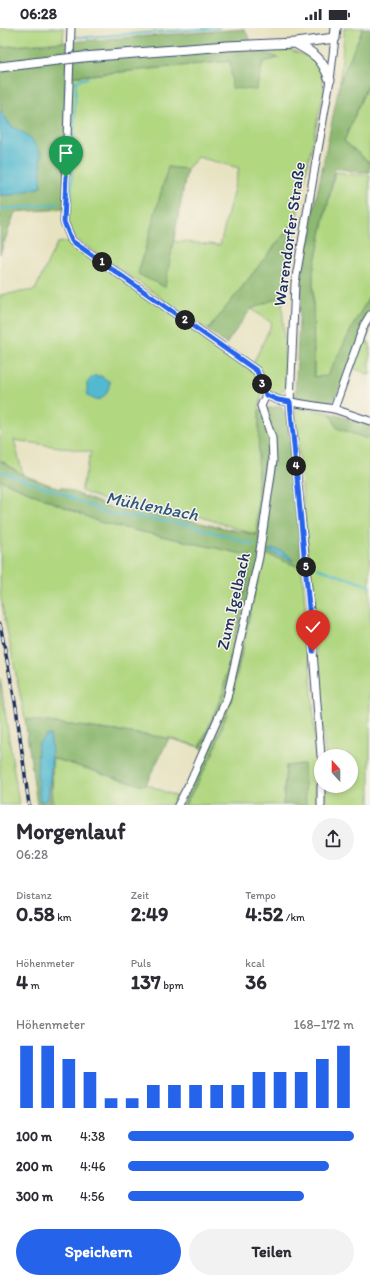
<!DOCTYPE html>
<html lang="de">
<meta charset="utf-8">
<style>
body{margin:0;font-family:Itim,sans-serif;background:#f2f2f3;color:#2b2b33;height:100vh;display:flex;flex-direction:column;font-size:15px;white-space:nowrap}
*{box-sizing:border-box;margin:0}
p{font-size:13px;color:#7c7c81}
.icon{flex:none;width:22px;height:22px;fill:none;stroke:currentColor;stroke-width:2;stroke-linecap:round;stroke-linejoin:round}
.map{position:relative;height:777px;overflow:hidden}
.panel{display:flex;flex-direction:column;background:#fff;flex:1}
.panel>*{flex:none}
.needle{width:26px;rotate:339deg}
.buttons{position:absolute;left:314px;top:721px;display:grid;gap:8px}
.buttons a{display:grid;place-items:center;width:44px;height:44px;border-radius:50%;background:#fff;box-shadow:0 2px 6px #0003;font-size:20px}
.pin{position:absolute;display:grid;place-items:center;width:34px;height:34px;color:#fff;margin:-41px -17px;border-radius:50% 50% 50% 0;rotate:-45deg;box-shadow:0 0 4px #0007}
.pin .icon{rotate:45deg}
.km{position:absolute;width:20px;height:20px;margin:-10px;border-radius:50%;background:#222;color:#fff;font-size:11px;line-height:20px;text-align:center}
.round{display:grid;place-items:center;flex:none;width:42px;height:42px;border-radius:21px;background:#f2f2f3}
.summary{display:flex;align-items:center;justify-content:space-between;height:68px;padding:0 16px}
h1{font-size:22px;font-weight:800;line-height:30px}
.metrics{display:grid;grid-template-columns:repeat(3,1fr);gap:6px;height:68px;padding:4px 16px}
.metrics div{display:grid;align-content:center}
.metrics b{font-size:20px;font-weight:800}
.metrics small{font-size:11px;font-weight:400}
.metrics p{font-size:11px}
.chart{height:112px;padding:8px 16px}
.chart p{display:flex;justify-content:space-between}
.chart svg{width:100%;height:72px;margin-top:4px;stroke:#2563eb;stroke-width:6}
.cta{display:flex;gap:8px;margin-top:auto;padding:8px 16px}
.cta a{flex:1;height:46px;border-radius:24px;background:#2563eb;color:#fff;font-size:16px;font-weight:800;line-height:46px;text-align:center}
.cta a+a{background:#f2f2f3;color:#2b2b33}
ul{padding:0 16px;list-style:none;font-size:13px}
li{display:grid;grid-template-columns:64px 48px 1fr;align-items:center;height:30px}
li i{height:10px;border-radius:5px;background:#2563eb}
.status{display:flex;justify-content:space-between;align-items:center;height:28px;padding:0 20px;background:#fff;direction:ltr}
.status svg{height:11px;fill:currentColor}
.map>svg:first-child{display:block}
.green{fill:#b1d781;stroke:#668370;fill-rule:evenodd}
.forest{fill:#8cb86f;stroke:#547466}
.water{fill:#52b9d0;stroke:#367497}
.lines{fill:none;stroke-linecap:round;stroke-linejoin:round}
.stream{stroke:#52b9d0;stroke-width:2}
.minor-casing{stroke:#3a4a6d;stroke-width:9}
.major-casing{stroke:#3a4a6d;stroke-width:11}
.minor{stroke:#fff;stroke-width:7}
.major{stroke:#fff;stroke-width:9}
.rail-casing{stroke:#1b2f5e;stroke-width:3.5}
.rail{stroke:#f7f3e8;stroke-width:2;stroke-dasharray:6;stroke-linecap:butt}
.major-bridge-casing{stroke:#3a4a6d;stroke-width:11;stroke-linecap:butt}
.major-bridge{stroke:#fff;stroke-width:9}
.route-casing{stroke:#fff;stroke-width:8}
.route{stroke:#2563eb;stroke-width:5}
.labels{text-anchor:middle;stroke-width:3;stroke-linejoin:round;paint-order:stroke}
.street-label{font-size:17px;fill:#1b2f5e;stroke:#f7f3e8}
.water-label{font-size:18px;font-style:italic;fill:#2c5880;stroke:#f7f3e8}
</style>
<div class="status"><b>06:28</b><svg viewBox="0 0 49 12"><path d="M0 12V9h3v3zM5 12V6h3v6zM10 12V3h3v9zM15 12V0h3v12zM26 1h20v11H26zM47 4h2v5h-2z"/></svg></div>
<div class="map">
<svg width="370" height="777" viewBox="0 0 370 777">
<rect width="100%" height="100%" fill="#f7f3e8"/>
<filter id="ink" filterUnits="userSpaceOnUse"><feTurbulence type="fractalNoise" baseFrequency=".025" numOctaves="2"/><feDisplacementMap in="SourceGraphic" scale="8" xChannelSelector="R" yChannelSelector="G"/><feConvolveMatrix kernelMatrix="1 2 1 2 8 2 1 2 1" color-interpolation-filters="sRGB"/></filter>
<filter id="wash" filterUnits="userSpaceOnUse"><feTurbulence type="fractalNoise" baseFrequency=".012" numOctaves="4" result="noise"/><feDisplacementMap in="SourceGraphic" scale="16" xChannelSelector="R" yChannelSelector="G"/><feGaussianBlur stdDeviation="0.9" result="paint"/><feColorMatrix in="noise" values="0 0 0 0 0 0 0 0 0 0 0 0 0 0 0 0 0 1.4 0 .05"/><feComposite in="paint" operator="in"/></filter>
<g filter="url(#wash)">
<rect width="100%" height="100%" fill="#e7e2c0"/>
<g class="green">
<polygon points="0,0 64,0 63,14 0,19"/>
<polygon points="344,0 363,0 340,54 344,7"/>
<path d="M290,22L310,29L321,40L324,62L296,191L208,302L76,211L67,192L72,49L231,33L256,62L263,34L278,30L257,23ZM198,129L239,140L220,217L173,213L187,141Z"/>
<polygon points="370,51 370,135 344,113"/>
<polygon points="335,144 360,147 370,147 370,268 357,290 327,349 314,349 313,244"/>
<polygon points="71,213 254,344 262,365 259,382 257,507 195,487 109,474 81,463 91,424 14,412 23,447 0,432 0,267 35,262 57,215"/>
<polygon points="282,268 286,360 279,366 270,364 261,343 253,336 272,295 251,281"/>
<polygon points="365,312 370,315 370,347 351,339"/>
<polygon points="295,378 330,385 337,400 370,412 370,777 325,777 325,758 351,758 351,728 325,728"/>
<polygon points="0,452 102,495 252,528 222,667 200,719 169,710 25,691 0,567"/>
<path d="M263,524L302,540C308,619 317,698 316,777H306L304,736L286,738L283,777H185L213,726L231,673Z"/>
<polygon points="0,650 19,777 0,777"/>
<polygon points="52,730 140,757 146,756 180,770 176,777 130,777 112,771 110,777 53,777"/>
</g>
<g class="forest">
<polygon points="363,0 370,0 370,51 344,113 370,135 370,144 361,144 335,140 313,244 314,349 327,348 357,290 370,268 370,302 351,339 331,376 295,370 302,239 340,54"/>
<polygon points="244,1 257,23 279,30 263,34 256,62 232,60 230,33 66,49 64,181 15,184 0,226 0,19"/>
<polygon points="168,139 187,141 165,259 138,246"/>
<polygon points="296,191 282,268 251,281 226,316 208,302"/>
<polygon points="281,378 287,389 302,540 263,525 231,673 213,726 185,777 182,777 207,726 200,719 169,710 146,756 140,757 52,730 51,777 37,777 25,691 169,710 201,719 222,667 252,528 102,495 0,452 0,432 23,447 61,461 61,459 110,479 182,491 257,507 259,382"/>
<polygon points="330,385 370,398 370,412 337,400"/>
<polygon points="304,736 306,777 283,777 286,738"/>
</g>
<g class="water">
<polygon points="0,84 2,84 10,97 30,109 41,125 41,159 13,167 0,167"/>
<path d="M93,348H101L110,354C108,367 100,378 87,367V355Z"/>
<path d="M271,521C281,521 289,526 293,533L268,523Z"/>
<path d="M48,707H50C54,727 50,750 48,771L42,774H40L37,749L38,716L44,709Z"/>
</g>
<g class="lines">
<g class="stream">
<polyline points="74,9 88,9"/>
<polyline points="88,11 88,9 219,0"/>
<polyline points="68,175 71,173 76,53 87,50 87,49"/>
<polyline points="0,181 58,176"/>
<polyline points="0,443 61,465 106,485 190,497 255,517"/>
<polyline points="317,540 370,558"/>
</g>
</g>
</g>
<g filter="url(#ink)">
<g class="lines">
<defs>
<g id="minor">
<polyline points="71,0 64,194 72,213 257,343 266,367 278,372 334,381 370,393"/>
<polyline points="334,381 364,297 370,287"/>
<polyline points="321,728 309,571 290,374 295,255 330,52 335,10"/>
<polyline points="178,777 190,754 227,670 259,529 273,433 272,410 261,378 266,367"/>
<polyline points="321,777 321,758"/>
</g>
<g id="major">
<path d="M295,15C315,26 322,30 330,52"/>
<polyline points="83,29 227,18 295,15 335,10 336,0"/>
<polyline points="0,39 57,32"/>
</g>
</defs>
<use href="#minor" class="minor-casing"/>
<use href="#major" class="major-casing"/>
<use href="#minor" class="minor"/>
<use href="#major" class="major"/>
<defs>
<polyline id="rail" points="0,596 16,679 29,777"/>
</defs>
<use href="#rail" class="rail-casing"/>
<use href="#rail" class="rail"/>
<defs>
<polyline id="major-bridge" points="57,32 83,29"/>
</defs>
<use href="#major-bridge" class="major-bridge-casing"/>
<use href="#major-bridge" class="major-bridge"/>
</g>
</g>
<g class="lines" filter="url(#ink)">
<defs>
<polyline id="route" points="66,149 64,194 72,213 257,343 266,367 278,372 290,374 313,623"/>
</defs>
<use href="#route" class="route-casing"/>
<use href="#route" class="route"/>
</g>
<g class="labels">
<g class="street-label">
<text transform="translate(289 206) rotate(-82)" y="6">Warendorfer Straße</text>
<text transform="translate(233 573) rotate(-77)" y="6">Zum Igelbach</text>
</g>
<g class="water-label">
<text transform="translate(152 478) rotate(11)" y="6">Mühlenbach</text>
</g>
</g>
</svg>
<div class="buttons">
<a><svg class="needle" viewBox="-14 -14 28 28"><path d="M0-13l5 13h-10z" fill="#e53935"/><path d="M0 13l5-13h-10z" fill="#7c7c81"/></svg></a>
</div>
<div class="pin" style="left:66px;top:149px;background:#1e9e55"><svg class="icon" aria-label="arrive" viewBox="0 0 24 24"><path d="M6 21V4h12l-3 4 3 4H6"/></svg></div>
<div class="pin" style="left:313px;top:623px;background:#d93025"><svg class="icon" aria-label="check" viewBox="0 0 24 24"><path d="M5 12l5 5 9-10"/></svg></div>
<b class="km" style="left:102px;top:234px">1</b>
<b class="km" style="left:185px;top:292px">2</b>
<b class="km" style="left:262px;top:356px">3</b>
<b class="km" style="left:296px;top:438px">4</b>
<b class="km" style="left:306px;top:539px">5</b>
</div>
<section class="panel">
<div class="summary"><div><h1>Morgenlauf</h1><p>06:28</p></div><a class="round"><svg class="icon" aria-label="share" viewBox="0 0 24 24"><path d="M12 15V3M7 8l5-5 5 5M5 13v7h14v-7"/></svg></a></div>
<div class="metrics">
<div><p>Distanz</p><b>0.58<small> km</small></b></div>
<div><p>Zeit</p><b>2:49</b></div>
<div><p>Tempo</p><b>4:52<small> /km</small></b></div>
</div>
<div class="metrics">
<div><p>Höhenmeter</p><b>4<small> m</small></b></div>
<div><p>Puls</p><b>137<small> bpm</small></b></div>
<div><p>kcal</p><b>36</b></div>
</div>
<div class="chart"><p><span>Höhenmeter</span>168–172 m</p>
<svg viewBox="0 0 160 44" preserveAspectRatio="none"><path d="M5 44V6M15 44V6M25 44V14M35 44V22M45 44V38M55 44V38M65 44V30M75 44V30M85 44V30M95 44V30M105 44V30M115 44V22M125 44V22M135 44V22M145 44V14M155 44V6"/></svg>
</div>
<ul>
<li><b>100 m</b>4:38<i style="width:100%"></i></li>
<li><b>200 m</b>4:46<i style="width:89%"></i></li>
<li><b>300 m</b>4:56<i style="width:78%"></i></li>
</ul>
<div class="cta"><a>Speichern</a><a>Teilen</a></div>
</section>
